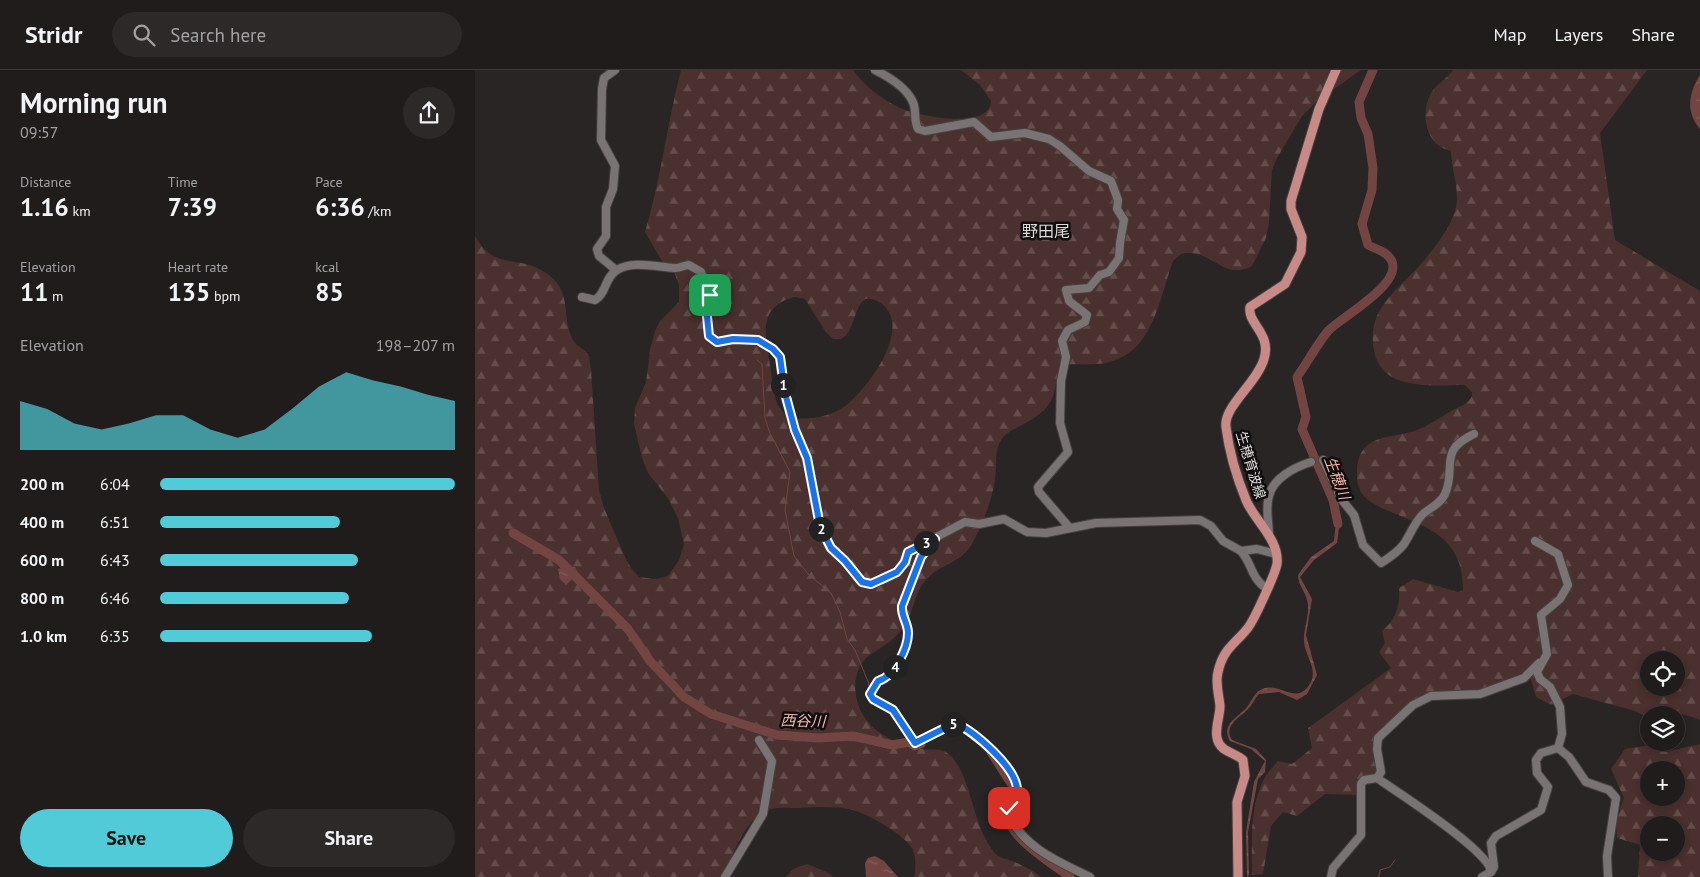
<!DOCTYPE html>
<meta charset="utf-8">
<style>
body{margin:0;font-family:"PT Sans","Noto Sans JP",sans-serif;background:#2c2928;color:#f1f3f6;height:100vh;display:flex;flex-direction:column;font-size:19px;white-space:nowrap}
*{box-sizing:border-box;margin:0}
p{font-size:16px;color:#a1a1a3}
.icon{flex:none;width:28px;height:28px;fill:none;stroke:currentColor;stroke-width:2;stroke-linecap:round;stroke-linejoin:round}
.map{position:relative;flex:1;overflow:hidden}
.sheet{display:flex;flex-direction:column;background:#1f1c1b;width:475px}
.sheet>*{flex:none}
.buttons{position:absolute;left:1165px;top:581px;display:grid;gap:10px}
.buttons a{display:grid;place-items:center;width:45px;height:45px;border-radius:50%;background:#1f1c1b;box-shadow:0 2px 8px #0003,0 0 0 1px #3c3a3a;font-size:25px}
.pin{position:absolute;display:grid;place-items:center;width:42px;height:42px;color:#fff;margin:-21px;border-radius:10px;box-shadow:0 2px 8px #0006}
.km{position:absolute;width:25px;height:25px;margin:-12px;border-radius:50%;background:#222;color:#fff;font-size:14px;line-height:25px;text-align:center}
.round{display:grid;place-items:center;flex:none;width:52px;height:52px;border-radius:26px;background:#2c2928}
.head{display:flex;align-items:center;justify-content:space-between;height:85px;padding:0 20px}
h1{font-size:28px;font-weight:800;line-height:38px}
.metrics{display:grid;grid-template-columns:repeat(3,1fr);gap:8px;height:85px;padding:5px 20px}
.metrics div{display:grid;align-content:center}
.metrics b{font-size:25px;font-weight:800}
.metrics small{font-size:14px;font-weight:400}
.metrics p{font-size:14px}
.chart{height:140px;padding:10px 20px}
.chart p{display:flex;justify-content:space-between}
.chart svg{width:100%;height:90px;margin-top:5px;fill:#52cbd8;opacity:.7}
.primary-button{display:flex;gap:10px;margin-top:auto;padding:10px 20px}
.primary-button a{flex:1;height:58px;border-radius:30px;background:#52cbd8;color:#111;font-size:20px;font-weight:800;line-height:58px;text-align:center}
.primary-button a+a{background:#2c2928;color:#f1f3f6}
ul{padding:0 20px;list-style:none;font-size:16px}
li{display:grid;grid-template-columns:80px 60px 1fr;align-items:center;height:38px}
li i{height:12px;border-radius:6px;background:#52cbd8}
header{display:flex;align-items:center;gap:30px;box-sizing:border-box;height:70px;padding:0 25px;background:#1f1c1b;border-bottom:1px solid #3c3a3a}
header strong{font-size:24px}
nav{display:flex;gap:28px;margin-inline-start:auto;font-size:18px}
.search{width:350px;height:45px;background:#2c2928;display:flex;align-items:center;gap:12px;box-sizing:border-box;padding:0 18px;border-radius:28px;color:#a1a1a3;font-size:19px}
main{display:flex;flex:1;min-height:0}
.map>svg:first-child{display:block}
.forest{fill:url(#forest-firs);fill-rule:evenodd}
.water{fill:url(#water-ripples)}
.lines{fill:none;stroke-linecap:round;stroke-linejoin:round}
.stream{stroke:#734542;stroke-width:1}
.river{stroke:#734542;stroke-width:9}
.minor-casing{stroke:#474342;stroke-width:10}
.major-casing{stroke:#474342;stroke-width:11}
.minor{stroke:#797473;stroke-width:8}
.major{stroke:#c88a86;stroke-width:9}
.route-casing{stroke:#fff;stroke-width:10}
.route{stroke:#1a73e8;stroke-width:6}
.labels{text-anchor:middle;stroke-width:5;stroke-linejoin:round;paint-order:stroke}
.street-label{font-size:14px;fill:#dddada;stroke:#100e0e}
.water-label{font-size:15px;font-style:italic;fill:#f5b5af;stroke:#100e0e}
.quarter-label{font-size:16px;fill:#dddada;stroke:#100e0e}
</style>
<header>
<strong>Stridr</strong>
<div class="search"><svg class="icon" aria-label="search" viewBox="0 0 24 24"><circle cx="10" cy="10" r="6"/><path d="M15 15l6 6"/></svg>Search here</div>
<nav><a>Map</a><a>Layers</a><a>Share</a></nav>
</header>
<main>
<section class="sheet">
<div class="head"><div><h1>Morning run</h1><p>09:57</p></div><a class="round"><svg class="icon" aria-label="share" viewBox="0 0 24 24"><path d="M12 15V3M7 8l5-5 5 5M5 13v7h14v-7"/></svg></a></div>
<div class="metrics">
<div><p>Distance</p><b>1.16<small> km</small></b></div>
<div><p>Time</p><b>7:39</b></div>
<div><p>Pace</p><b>6:36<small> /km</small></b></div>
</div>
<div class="metrics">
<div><p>Elevation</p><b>11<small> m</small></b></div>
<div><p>Heart rate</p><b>135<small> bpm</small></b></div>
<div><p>kcal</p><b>85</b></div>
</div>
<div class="chart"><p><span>Elevation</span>198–207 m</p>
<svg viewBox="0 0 160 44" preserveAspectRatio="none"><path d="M0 44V20L10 24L20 31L30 34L40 31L50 27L60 27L70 34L80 38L90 34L100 24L110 13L120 6L130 10L140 13L150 17L160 20V44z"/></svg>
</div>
<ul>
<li><b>200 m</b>6:04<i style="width:100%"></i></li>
<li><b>400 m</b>6:51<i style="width:61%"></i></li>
<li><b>600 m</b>6:43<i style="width:67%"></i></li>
<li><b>800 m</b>6:46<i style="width:64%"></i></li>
<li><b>1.0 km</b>6:35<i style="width:72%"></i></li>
</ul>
<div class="primary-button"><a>Save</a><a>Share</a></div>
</section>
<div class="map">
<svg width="1225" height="807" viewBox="0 0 1225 807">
<defs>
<pattern id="forest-firs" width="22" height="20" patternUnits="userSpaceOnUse" patternTransform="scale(1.25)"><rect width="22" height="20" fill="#4a302e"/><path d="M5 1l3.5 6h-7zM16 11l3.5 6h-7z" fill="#644d4c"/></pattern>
<pattern id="water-ripples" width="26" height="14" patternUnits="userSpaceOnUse" patternTransform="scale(1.25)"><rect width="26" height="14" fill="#734542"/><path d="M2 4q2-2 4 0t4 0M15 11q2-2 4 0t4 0" fill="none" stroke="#865f5d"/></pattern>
</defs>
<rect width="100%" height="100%" fill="#292524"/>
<g class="forest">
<path d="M206,0H378C388,15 407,29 423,37C440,46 516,61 516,31L505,15L486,0H886L842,31L827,46L802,88L797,100L794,153L791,168L777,196C748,212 736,177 706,184L698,191C683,232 678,289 623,294C610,295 597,294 584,294C579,330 579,338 545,356C537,360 529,364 525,372C519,384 522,398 520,410C517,431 507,455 497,474C485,494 467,493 453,508C439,521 440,539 430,555C421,569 410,575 396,584C376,598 377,626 388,645C400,665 424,675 446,679C457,681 467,676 477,687C498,711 498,763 523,786C527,789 533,789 537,791C548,795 558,801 567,807H439C441,799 441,788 438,780C432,766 393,744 378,740C361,736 341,737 324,738C312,738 297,736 287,743C264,758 260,786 246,807H0V166C20,202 42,183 71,203C98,221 86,244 97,268C100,276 108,278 113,284C115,288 115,295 116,299L124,420L129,438L149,485L156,498L164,507L181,509L193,506L204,490L209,474L203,448L193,428L173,403L167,388L159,354L160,338L171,312L175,280L180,261L185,251L204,232V215L198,199L187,191L170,162C186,109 192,54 206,0ZM320,227L330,229L350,261L358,269C380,273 376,240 390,229C397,228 402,230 408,235C436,259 395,315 374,333C363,342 350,347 336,348C297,353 300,324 295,295C291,267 281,236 320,227Z"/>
<path d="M978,0H1172L1125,63L1140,170L1225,221V650C1204,641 1196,645 1174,645V648L1160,641L1098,624L1076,635L1061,627L1056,609H1038L1016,615L1003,623L949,624L902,664L898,675L903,700L899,705L885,709L882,725L850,724L822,746L808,742L796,756L788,804L777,805C777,774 774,738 789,709C792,703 798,697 803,691L817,694L837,678L833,658L916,598L904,582L910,573L907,561C921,550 925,536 924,518L938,509L983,522L988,520C988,467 955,459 914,441C906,438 894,432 888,425C883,419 882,411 882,404C882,364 912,369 939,361C952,357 964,348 976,341C984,337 993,334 997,326V322L990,315C958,315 907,322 899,281C891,239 921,222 945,195C958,180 974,160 980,141C986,121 976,100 976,81C950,76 945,43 956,23C961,14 972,9 978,0ZM1174,590H1201V618H1174Z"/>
<path d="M1225,674V807H1163L1165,775L1142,768L1141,751L1149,728L1136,699L1150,679L1176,675L1191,682ZM1174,700H1201V728H1174ZM1174,755H1201V782H1174Z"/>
<polygon points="332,794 352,802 359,807 311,807 318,799"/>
</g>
<g class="water">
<path d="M1225,5V59C1210,42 1214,22 1225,5Z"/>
<path d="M862,441L865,451L862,473L839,490L825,507L837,529L831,565L842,605L832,624L822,630L804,622L784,624C779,629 777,636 772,640C764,648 748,656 757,670L781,679L791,690L790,702L783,709L773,762L774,805L772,807L771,762L779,712L790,691L776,679L755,671C745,654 764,647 772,637C777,631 780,620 790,618C805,614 820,632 832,618C846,602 831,589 829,572C828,558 836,542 832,530C830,521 823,515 823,505L836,487L859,471Z"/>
<polygon points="92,496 100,497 103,503 91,515 85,509 83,499"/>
<polygon points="400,786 409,791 423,807 391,807 390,793 393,788"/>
</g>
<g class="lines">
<g class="stream">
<polyline points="282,290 287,294 290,348 294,361 315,402 310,440 319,486 334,505 356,523 365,542 372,569 380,580 394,614 392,625"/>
<polyline points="430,664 434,672"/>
<polyline points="904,807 905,800 915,797 920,790"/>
</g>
<g class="river">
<path d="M863,454L858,430L827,359L831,347L822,307C832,293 843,273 853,261C865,247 941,208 911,184C906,180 898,178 893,175L887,154L897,120L898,98L893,64L886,48L884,32L898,0"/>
<polyline points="38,463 84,490 153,559 175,591 209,627 236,644 302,665 343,668 378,666 417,675 434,672 440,676 446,674"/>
<polyline points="516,682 539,718 537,727"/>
<path d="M531,738C528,765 577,793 595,807"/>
</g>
<defs>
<g id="minor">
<polyline points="140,0 129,8 127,19 126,70 140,96 138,119 131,137 131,166 122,179 124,186 141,200"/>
<path d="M400,0C414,7 434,19 439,35C441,44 439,51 443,59L450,61L499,52L516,67L550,63L574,69L585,76L614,101L636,111L643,130L642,139L649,150L645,173L644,188L634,202L625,205L614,218L591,220L594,231L612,245L610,252L593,260L587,271L591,287L586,311L585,353L593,382L563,417L564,422L594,457"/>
<path d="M107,227L120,230C132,223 129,208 142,200C157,190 182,197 199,198C204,199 209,195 214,195L226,202L234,220L231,237L234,266L242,272L258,269L283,270L298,279L305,287L309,323L320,360L332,388L345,457L350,469L355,478L375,495L383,508L391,513C402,514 420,506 427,496C430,492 430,486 433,482L490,452L504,454L529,449L552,462L571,463L621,453L725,450L736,456L748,471L766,481L782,479L801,484"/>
<path d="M848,390L867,430L879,445L888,475L906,493C914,488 923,482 929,474C935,465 940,452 947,445C955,437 965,435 970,424C982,398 962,381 999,364"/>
<path d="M794,466C794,453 790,439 794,426C798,408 820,397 836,392"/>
<path d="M459,471L446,487L427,536C426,545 431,550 433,559C436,574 419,607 403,611L395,624L398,629L418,640L440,673L480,653C498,661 545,700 542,721C541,729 534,735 533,743C547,777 584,792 615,807"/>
<polyline points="1060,471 1083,484 1093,515 1085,529 1066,545 1072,584 1062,602 1065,609 1075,617 1085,637 1087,664 1083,678 1094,687 1111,712 1134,720 1141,728 1132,786 1133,807"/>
<path d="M766,481C778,495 775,507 792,519"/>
<path d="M902,708C922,722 1015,781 1016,802"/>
<polyline points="250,807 288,744 297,691 284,670"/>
<polyline points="856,807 858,798 886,765 886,714 889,710 902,708 906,702 902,679 903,668 938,635 956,626 1005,624 1049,608 1064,593"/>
<polyline points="1007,807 1016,802 1019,797 1016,773 1021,766 1066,740 1073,717 1062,703 1061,690 1066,683 1083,678"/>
</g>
<path id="major" d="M763,807L762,732L770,706L768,690C762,685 755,683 749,679C735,669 745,649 745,636C744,625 740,613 743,602C748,579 759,575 772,559C779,551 800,504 802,494C805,470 779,450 771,430C762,408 754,381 751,357C748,337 782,313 789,289C797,263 772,254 775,237L810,214L826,182L827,167L816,139V131L844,39L861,0"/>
</defs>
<use href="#minor" class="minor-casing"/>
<use href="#major" class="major-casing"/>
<use href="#minor" class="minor"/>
<use href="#major" class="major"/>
</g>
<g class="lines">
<defs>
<path id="route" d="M235,225L231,237L234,266L242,272L258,269L283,270L298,279L305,287L310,323L320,360L332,388L345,456L356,478L370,491L387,512L396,514L422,502L430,492L433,482L460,469L446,487L427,536C426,546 433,553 433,563C433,578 419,607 403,611L395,624L398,629L418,640L440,673L480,653C499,661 542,698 542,720C542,726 536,733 534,738"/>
</defs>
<use href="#route" class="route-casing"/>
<use href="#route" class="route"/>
</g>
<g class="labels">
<g class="street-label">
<text transform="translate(776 395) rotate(73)" y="5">生穂育波線</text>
</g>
<g class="water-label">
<text transform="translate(862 408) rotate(69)" y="5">生穂川</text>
<text transform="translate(328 651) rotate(2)" y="5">西谷川</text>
</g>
<g class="quarter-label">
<text x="571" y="167">野田尾</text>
</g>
</g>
</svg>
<div class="buttons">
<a><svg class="icon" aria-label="locate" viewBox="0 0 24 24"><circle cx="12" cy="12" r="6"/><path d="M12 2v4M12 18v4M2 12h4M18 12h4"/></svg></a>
<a><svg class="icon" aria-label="layers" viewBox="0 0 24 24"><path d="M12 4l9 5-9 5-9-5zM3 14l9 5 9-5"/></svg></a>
<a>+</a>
<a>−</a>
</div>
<div class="pin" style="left:235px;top:225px;background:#1e9e55"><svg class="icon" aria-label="arrive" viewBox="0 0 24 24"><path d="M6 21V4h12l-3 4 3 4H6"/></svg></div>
<div class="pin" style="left:534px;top:738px;background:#d93025"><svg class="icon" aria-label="check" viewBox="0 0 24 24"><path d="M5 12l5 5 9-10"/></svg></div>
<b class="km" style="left:308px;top:315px">1</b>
<b class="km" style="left:346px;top:459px">2</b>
<b class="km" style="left:451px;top:473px">3</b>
<b class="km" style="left:420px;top:597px">4</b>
<b class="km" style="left:478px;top:654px">5</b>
</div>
</main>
